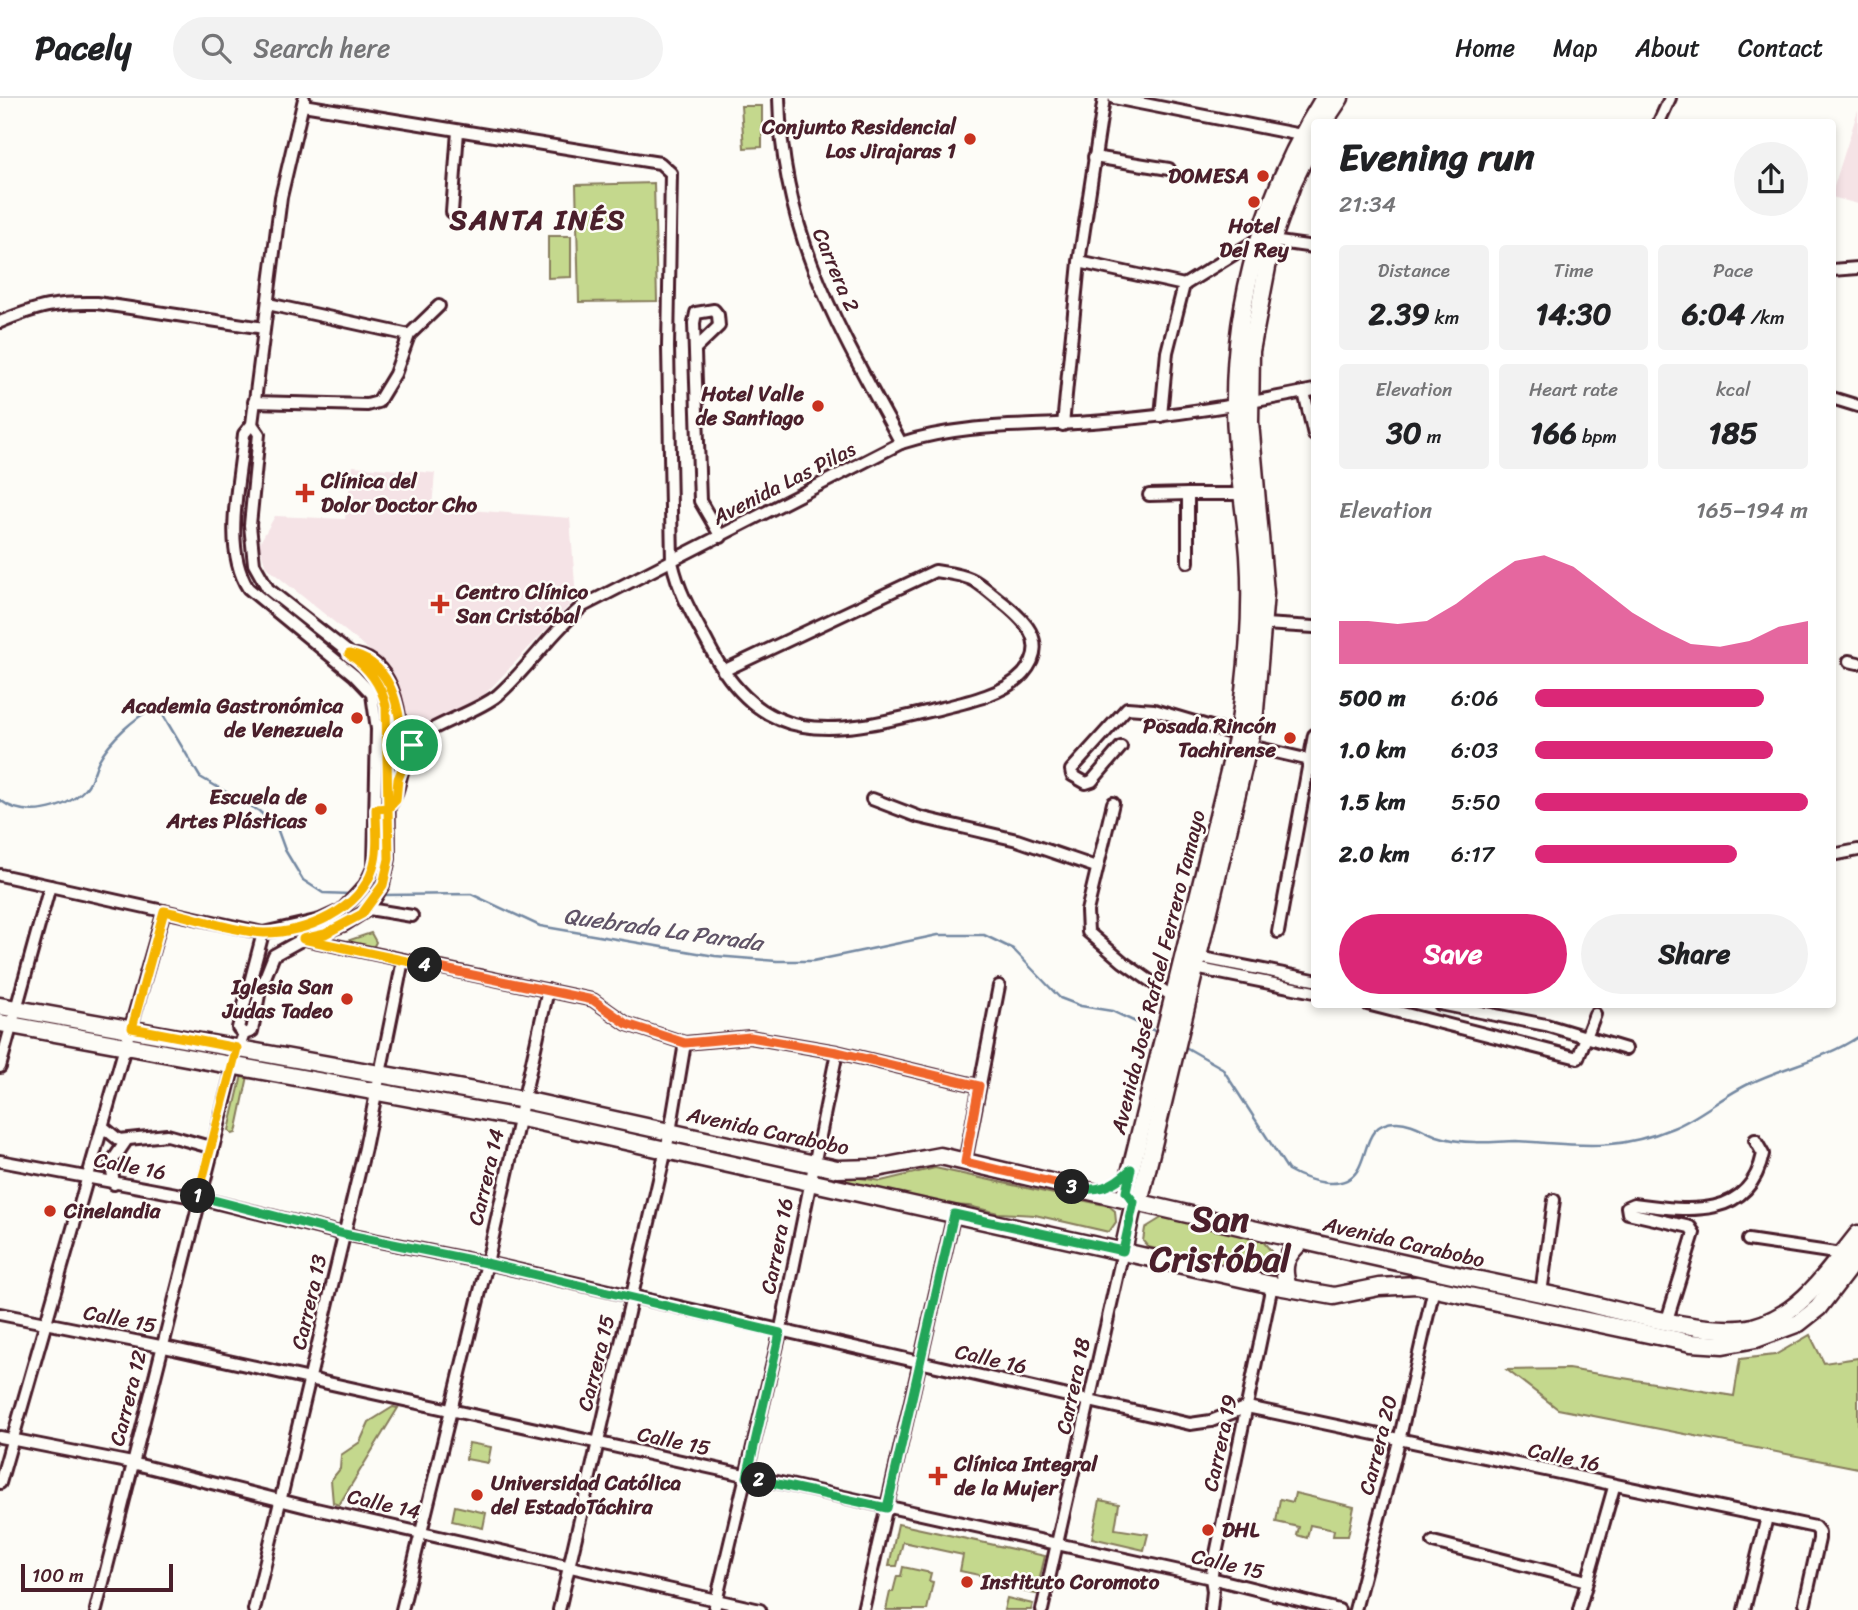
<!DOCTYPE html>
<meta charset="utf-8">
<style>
body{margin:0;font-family:Sriracha,sans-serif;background:#f2f2f2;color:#202124;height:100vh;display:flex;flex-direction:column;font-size:26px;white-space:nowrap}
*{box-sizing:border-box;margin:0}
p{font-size:23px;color:#757577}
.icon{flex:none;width:38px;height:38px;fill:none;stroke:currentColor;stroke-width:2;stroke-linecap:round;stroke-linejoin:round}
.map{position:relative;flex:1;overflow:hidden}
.panel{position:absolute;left:1311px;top:21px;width:525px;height:889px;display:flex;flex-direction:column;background:#fff;border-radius:7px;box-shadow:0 4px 10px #0003}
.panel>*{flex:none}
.scale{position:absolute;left:21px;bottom:18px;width:152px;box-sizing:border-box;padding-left:7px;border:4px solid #4a1f2b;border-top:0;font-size:19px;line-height:24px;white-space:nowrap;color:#4a1f2b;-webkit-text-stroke:5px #fdfcf7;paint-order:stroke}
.pin{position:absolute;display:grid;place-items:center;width:60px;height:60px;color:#fff;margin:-30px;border:4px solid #fff;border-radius:50%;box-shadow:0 2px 7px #0007}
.km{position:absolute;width:35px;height:35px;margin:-18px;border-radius:50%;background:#222;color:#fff;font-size:19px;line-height:35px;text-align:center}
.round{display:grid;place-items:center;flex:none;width:74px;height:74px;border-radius:37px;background:#f2f2f2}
.overview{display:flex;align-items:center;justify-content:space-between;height:119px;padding:0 28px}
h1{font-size:38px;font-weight:700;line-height:52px}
.figures{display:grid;grid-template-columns:repeat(3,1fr);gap:10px;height:119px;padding:7px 28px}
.figures div{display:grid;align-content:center;border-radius:7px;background:#f2f2f2;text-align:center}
.figures b{font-size:30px;font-weight:700}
.figures small{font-size:19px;font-weight:400}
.figures p{font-size:19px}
.chart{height:196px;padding:14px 28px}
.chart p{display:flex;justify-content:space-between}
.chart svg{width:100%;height:126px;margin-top:7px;fill:#db2777;opacity:.7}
.action{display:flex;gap:14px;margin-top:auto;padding:14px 28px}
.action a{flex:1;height:80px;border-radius:42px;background:#db2777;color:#fff;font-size:28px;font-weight:700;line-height:80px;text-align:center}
.action a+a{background:#f2f2f2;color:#202124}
ul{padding:0 28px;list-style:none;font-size:23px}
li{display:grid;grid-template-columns:112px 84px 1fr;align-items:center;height:52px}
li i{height:18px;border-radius:9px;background:#db2777}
header{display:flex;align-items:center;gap:42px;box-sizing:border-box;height:98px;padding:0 35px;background:#fff;border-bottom:2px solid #e0e0e0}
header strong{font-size:33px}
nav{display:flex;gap:38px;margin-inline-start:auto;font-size:24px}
.search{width:490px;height:63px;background:#f2f2f2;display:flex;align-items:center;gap:18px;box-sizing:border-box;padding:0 24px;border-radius:38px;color:#757577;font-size:26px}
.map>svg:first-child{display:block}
.built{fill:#f5e3e6}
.green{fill:#c4d88d;stroke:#877c5c;stroke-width:2}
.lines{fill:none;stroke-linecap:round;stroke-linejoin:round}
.stream{stroke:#7589a2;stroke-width:2.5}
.street-casing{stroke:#4a1f2b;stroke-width:16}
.secondary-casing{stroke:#4a1f2b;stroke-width:21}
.street{stroke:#fdfcf7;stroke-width:10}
.secondary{stroke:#fdfcf7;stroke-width:16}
.split-1-casing{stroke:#fff;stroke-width:14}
.split-2-casing{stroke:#fff;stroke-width:14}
.split-3-casing{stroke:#fff;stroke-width:14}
.split-4-casing{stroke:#fff;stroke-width:14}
.split-5-casing{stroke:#fff;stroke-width:14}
.split-1{stroke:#f5b400;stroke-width:9}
.split-2{stroke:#22a559;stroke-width:9}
.split-3{stroke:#22a559;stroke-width:9}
.split-4{stroke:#f0652b;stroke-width:9}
.split-5{stroke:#f5b400;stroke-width:9}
.poi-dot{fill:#c8321e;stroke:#fdfcf7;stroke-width:2.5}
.labels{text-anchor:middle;stroke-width:5;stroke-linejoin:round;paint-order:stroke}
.poi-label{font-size:21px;font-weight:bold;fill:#4a1f2b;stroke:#fdfcf7;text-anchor:end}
.street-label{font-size:21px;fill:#4a1f2b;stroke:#fdfcf7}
.water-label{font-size:23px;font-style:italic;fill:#605467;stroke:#fdfcf7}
.district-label{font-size:28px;font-weight:bold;letter-spacing:2px;fill:#4a1f2b;stroke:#fdfcf7}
.town-label{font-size:35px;font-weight:bold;fill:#4a1f2b;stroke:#fdfcf7}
</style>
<header>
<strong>Pacely</strong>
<div class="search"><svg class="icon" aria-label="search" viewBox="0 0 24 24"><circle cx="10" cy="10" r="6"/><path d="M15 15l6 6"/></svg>Search here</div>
<nav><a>Home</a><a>Map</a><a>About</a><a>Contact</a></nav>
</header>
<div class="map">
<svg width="1858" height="1512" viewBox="0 0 1858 1512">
<rect width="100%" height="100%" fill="#fdfcf7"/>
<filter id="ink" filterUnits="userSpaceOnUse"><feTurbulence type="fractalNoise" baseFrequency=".0143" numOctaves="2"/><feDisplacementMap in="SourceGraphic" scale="14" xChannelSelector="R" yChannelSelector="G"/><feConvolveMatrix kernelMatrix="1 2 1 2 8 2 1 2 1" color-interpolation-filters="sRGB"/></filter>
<g filter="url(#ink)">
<g class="built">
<polygon points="1858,12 1858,106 1832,99 1832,95"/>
<polygon points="353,368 435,375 432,409 570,420 576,500 485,596 462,612 414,634 389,568 266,469 259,446 275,418 345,421"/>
</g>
<g class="green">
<polygon points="741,8 762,8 762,49 744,50"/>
<polygon points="654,85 657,203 579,204 576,87"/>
<polygon points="548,138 571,138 571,179 548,180"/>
<polygon points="371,835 376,844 373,850 344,844"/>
<polygon points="242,977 248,978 236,1035 232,1036 229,1032"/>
<polygon points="935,1070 1109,1108 1115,1113 1116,1124 1109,1134 1035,1117 998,1115 969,1108 931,1106 830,1084 831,1076 881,1083"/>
<polygon points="1163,1119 1261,1141 1271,1153 1269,1170 1263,1176 1256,1175 1148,1149 1143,1143 1145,1130"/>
<polygon points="1810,1237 1824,1265 1858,1260 1858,1370 1558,1311 1507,1272 1568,1271 1734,1298 1740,1261 1775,1257"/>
<polygon points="393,1309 398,1310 339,1407 333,1405 331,1382 340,1371 341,1357 360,1344 369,1324"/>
<polygon points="469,1345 491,1349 488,1365 466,1361"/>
<polygon points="1295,1395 1354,1409 1348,1438 1333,1438 1334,1432 1310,1427 1307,1440 1297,1437 1299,1429 1276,1424 1280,1401 1293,1404"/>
<polygon points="1100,1402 1119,1406 1115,1431 1148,1436 1144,1452 1092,1440"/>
<polygon points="455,1408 486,1415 483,1430 452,1423"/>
<polygon points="898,1426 1045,1458 1036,1496 1011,1491 1012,1484 960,1473 963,1457 903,1444 897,1468 889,1468"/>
<polygon points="903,1469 931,1475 929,1483 933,1484 927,1512 886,1512 890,1494 893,1494 897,1478 901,1478"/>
<polygon points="1007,1500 1033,1506 1031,1512 1004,1512"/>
</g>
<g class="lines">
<g class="stream">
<path d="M0,702C24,721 64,713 85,691C93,683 94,672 99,662C111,640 134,621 154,609L160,612L200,679L259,713L277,730L285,752L303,782L323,795L351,796"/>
<polyline points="383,797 471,796 540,828 715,858 777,863 813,863 938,837 984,837 1013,851 1060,900 1081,908 1112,913 1157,934"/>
<path d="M1182,947L1222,970L1288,1072C1306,1082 1342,1095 1357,1073C1369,1055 1364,1024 1397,1024C1411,1024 1424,1033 1437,1038C1449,1042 1461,1044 1474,1044C1488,1045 1502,1043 1516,1043C1576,1046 1613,1055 1673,1030C1701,1019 1723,997 1751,985C1786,968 1825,961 1858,939"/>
</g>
<defs>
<g id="street">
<path d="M779,0C782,137 838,229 901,345"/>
<polyline points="1114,0 1301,37"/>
<path d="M303,7L647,63L660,65L671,75L668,249L672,464C679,495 693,518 708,546C762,651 831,637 930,613C958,606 1003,598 1023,576C1051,544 1023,520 997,500C989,494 980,485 971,481C960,476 947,475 935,473L723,573"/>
<polyline points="1659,24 1670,0"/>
<polyline points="1094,59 1169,71"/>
<polyline points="452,114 458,33"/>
<polyline points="1272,143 1314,149"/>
<polyline points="1079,164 1184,187"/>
<polyline points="1832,172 1858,170"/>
<polyline points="268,206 409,237"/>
<path d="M0,224C39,208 55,204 97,205L264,230"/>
<polyline points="695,251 719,228 718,217 714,212 696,215 694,225 700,403 721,439"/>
<polyline points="1304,294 1314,337"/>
<polyline points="1832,300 1858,308"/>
<polyline points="254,304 367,307 378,304 395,276 409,237 439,208"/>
<polyline points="1161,318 1167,254 1184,187 1257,142"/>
<polyline points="1063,327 1079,164 1104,0"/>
<polyline points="1149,397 1188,396"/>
<polyline points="1188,464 1188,396 1242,396"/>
<polyline points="1264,526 1314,529"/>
<path d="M357,557C392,564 399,610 402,638L412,647"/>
<polyline points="1849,563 1858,565"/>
<polyline points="1250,648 1314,663"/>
<polyline points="1121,649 1092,683 1086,685 1072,677 1071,672 1127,610 1154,612 1238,637"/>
<polyline points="872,701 919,719 1017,742 1096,769"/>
<polyline points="1113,705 1087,813 1088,834 1123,864 1173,899"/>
<path d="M386,710C402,700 399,662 415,644C429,627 476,615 498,597C529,570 551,534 583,508L901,345C963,325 1028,329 1092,324C1167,319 1241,307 1314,292"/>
<polyline points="1832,757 1858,752"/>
<path d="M0,777L263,835L320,822L342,812L365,787L374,768L377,631L372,596L354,577L248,490C222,450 240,381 244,336L252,326L281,99L304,1"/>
<polyline points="369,811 412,818"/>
<polyline points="1278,834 1314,637"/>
<polyline points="309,842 593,902 627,926 685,945 750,939 837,954 979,988"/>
<polyline points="1198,859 1314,882"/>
<polyline points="1195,870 1314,894"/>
<polyline points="1367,906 1578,960 1595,916"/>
<polyline points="1440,906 1546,927 1626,951"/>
<polyline points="244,936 238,930 263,835"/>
<polyline points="0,969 50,788"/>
<polyline points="103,1029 119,1042 167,1037 210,1049"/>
<polyline points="0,1063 198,1100 344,1136 487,1165 1190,1326 1211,1323 1247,1309 1815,1429 1819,1434 1819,1441 1805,1505"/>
<polyline points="965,1064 999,888"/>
<polyline points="114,1086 111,1065 126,1043"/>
<polyline points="1748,1142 1842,1156"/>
<polyline points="1541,1195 1554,1102"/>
<polyline points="0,1216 160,1248 1211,1480 1339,1512"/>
<path d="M1667,1222L1694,1135L1690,1129L1628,1115L1627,1109L1634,1106C1686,1113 1749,1123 1763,1056L1755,1042"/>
<polyline points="0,1339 132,1365 307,1409 760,1512"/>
<polyline points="0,1385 164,813"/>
<polyline points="1433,1444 1587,1483"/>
<polyline points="96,1512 238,951 244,936 252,933 260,892 274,857 303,841 344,827 369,811 383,787 389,761 388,630 383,596 358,562 268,491 254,466 250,427 259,336 252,326"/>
<polyline points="254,1512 365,1050 403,862"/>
<polyline points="402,1512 487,1165 548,892"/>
<polyline points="559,1512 670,1034 685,945"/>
<polyline points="714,1512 780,1235 837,954"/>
<polyline points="863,1512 954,1116"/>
<polyline points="1042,1512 1123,1153"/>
<polyline points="1211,1512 1213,1493 1211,1480 1272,1187"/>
<polyline points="1355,1512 1399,1343 1434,1190"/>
<polyline points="1579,1512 1614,1389"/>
<polyline points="1744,1512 1767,1419"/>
</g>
<g id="secondary">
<polyline points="1324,24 1340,0"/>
<path d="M0,908L524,1002L837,1071L877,1070L940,1058C1145,1106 1349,1155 1555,1198C1605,1208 1707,1240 1753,1229C1802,1216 1828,1173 1858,1136"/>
<polyline points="0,925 531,1022 1272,1187 1334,1198 1379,1189 1417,1187 1691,1245 1723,1247 1756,1241 1799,1225 1818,1210 1858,1158"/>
<path d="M1134,1104L1126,1094L1131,1071L1238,637C1247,577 1253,518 1249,457C1245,407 1235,358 1235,308C1234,198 1266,93 1324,0"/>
<polyline points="1123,1153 1134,1104 1141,1097 1254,624 1265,495 1250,324 1251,253 1272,143 1293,84 1314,41"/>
<path d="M1288,1189C1281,1168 1285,1158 1302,1143"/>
</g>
</defs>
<use href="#street" class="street-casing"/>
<use href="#secondary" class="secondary-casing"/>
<use href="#street" class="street"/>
<use href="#secondary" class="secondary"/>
</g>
</g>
<g class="lines" filter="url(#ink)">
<defs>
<path id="split-1" d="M198,1098L237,950L132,930L164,813C194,819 235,834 264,835C306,835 360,812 373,770C379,752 376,730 376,711L388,710L396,702L398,681L412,647"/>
<polyline id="split-2" points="198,1098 344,1136 486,1165 780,1235 747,1379 759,1382"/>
<path id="split-3" d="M759,1382L887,1410L954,1116L1123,1153L1134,1104L1126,1094L1131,1071C1112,1089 1097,1095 1072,1089"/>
<polyline id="split-4" points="425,867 593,902 627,926 685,945 750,939 837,954 979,988 965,1064 1072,1089"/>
<path id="split-5" d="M412,647L402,638C398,603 389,563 349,556C368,569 381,586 386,608L389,761L383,787L362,816L325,836L303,841L425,867"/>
</defs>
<use href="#split-1" class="split-1-casing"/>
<use href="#split-2" class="split-2-casing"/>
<use href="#split-3" class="split-3-casing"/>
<use href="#split-4" class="split-4-casing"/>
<use href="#split-5" class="split-5-casing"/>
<use href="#split-1" class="split-1"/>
<use href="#split-2" class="split-2"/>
<use href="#split-3" class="split-3"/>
<use href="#split-4" class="split-4"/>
<use href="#split-5" class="split-5"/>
</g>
<g class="poi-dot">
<circle cx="970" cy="41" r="7"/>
<circle cx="1263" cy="78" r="7"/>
<circle cx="1254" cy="104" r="7"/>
<circle cx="818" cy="308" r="7"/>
<path d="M301.5 384.5h7v7h7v7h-7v7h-7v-7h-7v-7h7z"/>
<path d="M436.5 495.5h7v7h7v7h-7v7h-7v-7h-7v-7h7z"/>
<circle cx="357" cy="620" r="7"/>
<circle cx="1290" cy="640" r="7"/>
<circle cx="321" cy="711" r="7"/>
<circle cx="347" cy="901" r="7"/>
<circle cx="50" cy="1113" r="7"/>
<path d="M934.5 1367.5h7v7h7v7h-7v7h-7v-7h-7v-7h7z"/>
<circle cx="477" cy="1397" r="7"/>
<circle cx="1208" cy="1432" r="7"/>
<circle cx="967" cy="1484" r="7"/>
</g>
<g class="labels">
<g class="poi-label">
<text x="956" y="36">Conjunto Residencial<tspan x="956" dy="24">Los Jirajaras 1</tspan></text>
<text x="1249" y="85">DOMESA</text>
<text x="1254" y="135" text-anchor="middle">Hotel<tspan x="1254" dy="24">Del Rey</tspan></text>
<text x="804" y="303">Hotel Valle<tspan x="804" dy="24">de Santiago</tspan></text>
<text x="321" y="390" text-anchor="start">Clínica del<tspan x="321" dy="24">Dolor Doctor Cho</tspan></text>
<text x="456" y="501" text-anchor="start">Centro Clínico<tspan x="456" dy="24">San Cristóbal</tspan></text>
<text x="343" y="615">Academia Gastronómica<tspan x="343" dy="24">de Venezuela</tspan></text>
<text x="1276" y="635">Posada Rincón<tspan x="1276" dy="24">Tachirense</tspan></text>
<text x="307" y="706">Escuela de<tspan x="307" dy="24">Artes Plásticas</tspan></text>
<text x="333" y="896">Iglesia San<tspan x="333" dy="24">Judas Tadeo</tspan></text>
<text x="64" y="1120" text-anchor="start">Cinelandia</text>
<text x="954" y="1373" text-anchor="start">Clínica Integral<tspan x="954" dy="24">de la Mujer</tspan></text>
<text x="491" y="1392" text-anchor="start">Universidad Católica<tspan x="491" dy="24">del EstadoTáchira</tspan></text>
<text x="1222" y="1439" text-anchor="start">DHL</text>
<text x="981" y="1491" text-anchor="start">Instituto Coromoto</text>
</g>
<g class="street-label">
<text transform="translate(836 172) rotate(67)" y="7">Carrera 2</text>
<text transform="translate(784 385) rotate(-27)" y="7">Avenida Las Pilas</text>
<text transform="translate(1158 874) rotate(-76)" y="7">Avenida José Rafael Ferrero Tamayo</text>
<text transform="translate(768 1033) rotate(12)" y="7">Avenida Carabobo</text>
<text transform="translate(130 1068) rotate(11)" y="7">Calle 16</text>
<text transform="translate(486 1079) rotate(-77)" y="7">Carrera 14</text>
<text transform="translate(1404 1144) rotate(13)" y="7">Avenida Carabobo</text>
<text transform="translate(777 1148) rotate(-79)" y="7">Carrera 16</text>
<text transform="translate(309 1204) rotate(-77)" y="7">Carrera 13</text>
<text transform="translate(120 1221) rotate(11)" y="7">Calle 15</text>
<text transform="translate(991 1261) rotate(13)" y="7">Calle 16</text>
<text transform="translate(596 1265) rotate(-76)" y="7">Carrera 15</text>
<text transform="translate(1073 1288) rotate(-78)" y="7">Carrera 18</text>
<text transform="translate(128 1300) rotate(-76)" y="7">Carrera 12</text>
<text transform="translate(674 1343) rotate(12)" y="7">Calle 15</text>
<text transform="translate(1220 1345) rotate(-78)" y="7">Carrera 19</text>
<text transform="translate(1378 1347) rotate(-76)" y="7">Carrera 20</text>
<text transform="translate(1564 1359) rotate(12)" y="7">Calle 16</text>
<text transform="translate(384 1406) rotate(13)" y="7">Calle 14</text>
<text transform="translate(1228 1466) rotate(13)" y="7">Calle 15</text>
</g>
<g class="water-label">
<text transform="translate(663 831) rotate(8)" y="8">Quebrada La Parada</text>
</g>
<g class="district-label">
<text x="538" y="131">SANTA INÉS</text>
</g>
<g class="town-label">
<text x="1220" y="1133">San<tspan x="1220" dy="40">Cristóbal</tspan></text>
</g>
</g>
</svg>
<div class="scale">100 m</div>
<div class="pin" style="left:412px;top:647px;background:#1e9e55"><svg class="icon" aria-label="arrive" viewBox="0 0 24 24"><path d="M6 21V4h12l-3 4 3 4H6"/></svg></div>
<b class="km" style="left:198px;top:1098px">1</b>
<b class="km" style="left:759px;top:1382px">2</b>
<b class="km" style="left:1072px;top:1089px">3</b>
<b class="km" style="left:425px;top:867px">4</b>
<section class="panel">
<div class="overview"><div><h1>Evening run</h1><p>21:34</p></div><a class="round"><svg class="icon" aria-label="share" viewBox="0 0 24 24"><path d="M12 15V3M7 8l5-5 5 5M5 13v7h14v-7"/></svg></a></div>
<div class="figures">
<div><p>Distance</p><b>2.39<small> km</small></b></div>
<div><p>Time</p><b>14:30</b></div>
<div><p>Pace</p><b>6:04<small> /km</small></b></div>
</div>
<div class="figures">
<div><p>Elevation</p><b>30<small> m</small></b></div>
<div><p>Heart rate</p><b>166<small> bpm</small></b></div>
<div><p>kcal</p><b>185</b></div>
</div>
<div class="chart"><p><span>Elevation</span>165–194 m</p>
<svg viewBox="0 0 160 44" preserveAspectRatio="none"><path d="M0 44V29L10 29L20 30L30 29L40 23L50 15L60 8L70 6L80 10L90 18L100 26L110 32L120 37L130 38L140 36L150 31L160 29V44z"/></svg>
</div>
<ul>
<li><b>500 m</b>6:06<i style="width:84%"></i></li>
<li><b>1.0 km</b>6:03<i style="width:87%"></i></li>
<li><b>1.5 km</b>5:50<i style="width:100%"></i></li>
<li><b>2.0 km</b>6:17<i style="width:74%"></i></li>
</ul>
<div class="action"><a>Save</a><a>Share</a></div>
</section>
</div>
